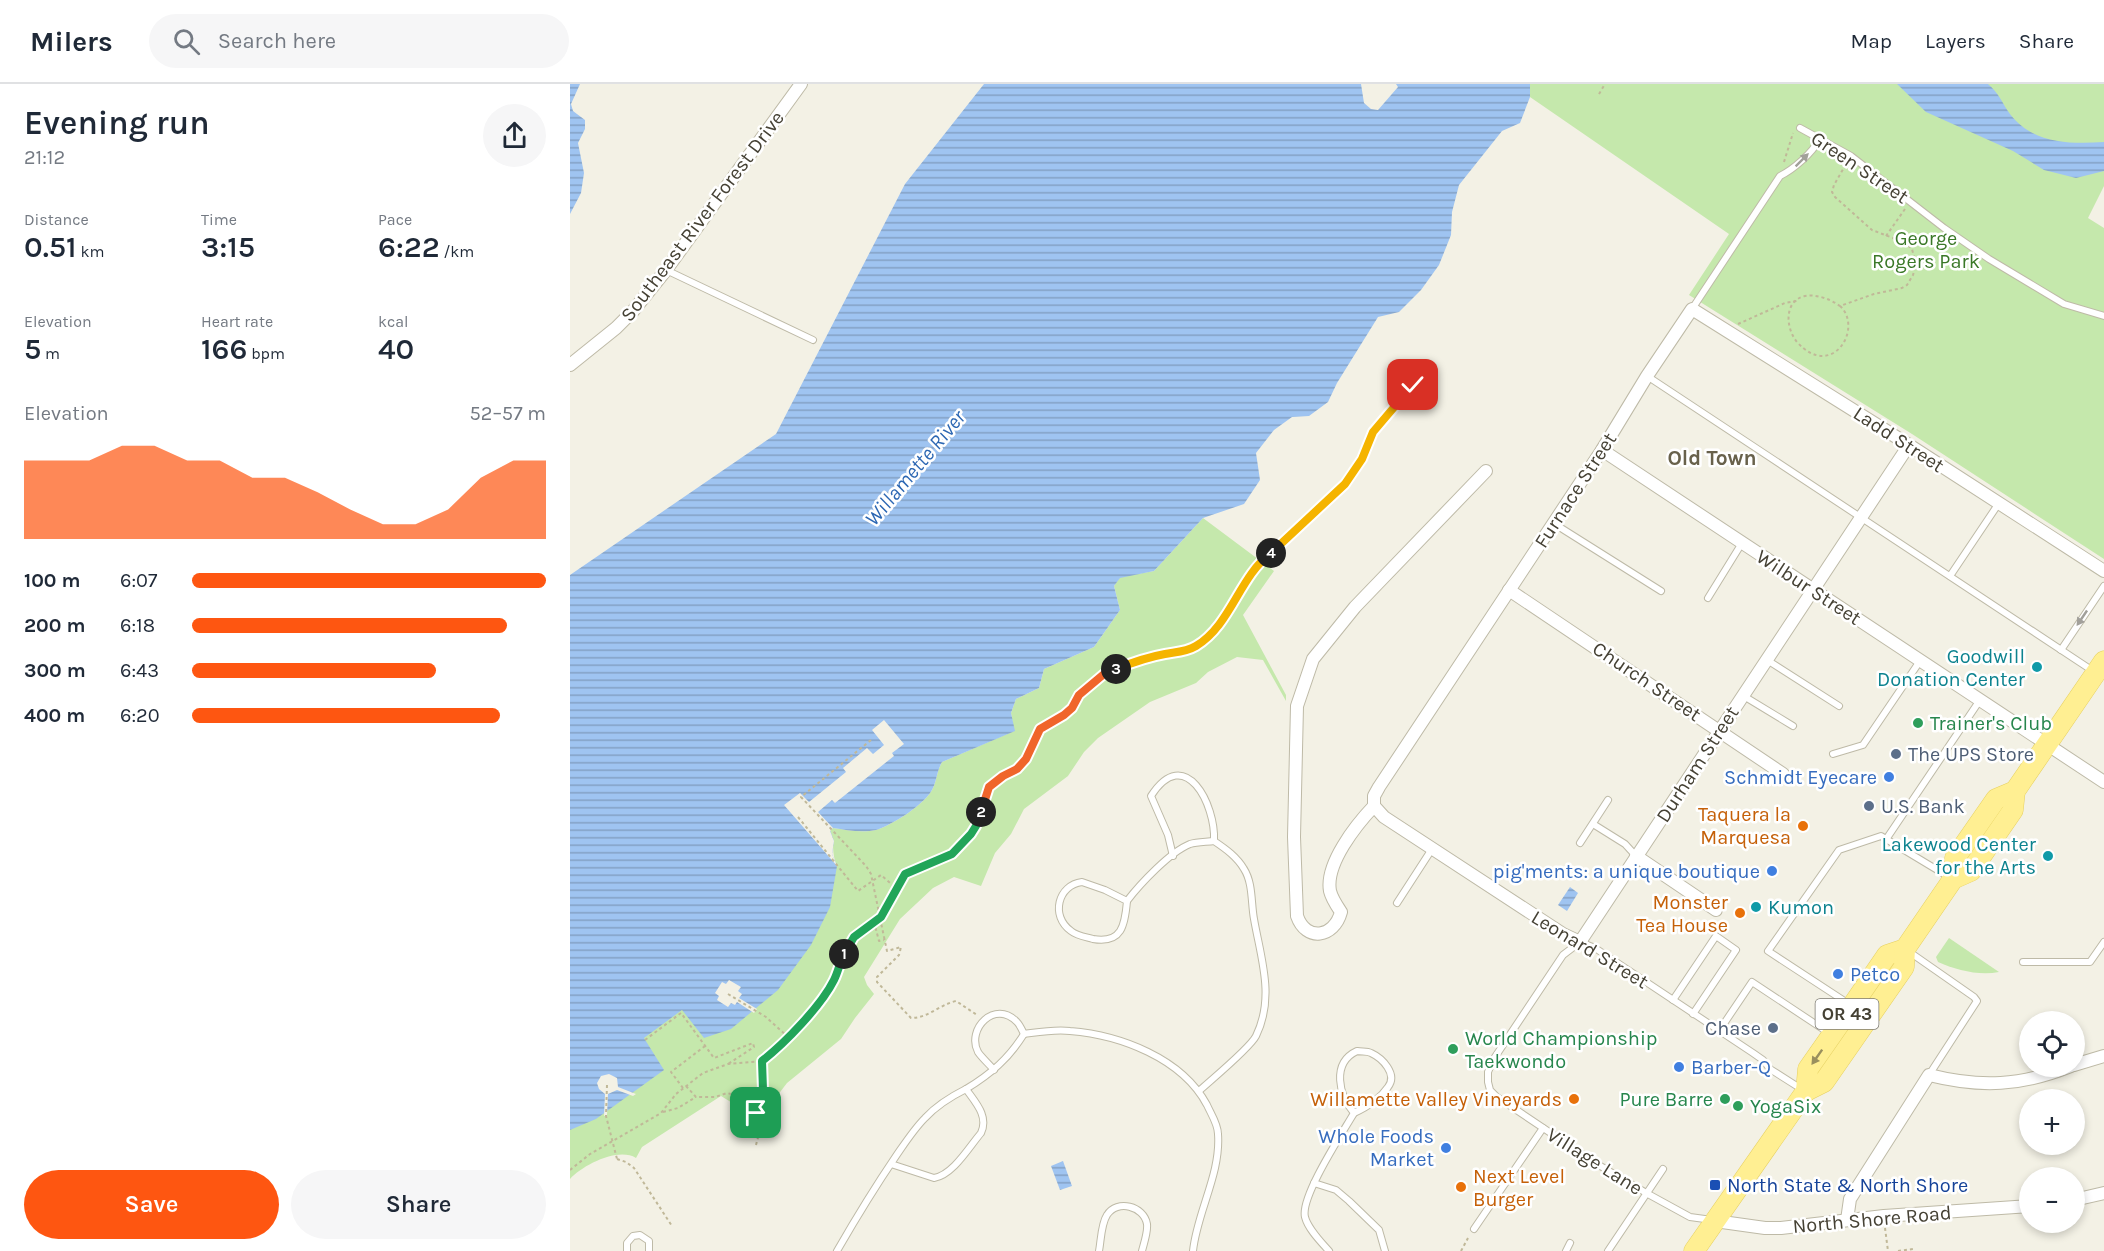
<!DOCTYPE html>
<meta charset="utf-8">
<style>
body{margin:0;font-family:Karla,sans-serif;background:#f6f6f7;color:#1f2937;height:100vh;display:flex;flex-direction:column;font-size:22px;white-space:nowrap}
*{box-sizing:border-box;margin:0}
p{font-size:20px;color:#747a83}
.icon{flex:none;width:33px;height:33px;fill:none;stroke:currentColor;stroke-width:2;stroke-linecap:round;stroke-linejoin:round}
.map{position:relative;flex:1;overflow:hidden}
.drawer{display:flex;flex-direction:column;background:#fff;width:570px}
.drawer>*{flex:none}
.buttons{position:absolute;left:1449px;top:927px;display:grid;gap:12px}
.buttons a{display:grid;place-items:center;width:66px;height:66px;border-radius:50%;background:#fff;box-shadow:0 3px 9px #0003;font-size:30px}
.pin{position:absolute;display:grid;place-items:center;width:51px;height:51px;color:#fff;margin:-26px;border-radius:12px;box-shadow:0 3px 9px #0006}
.km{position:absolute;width:30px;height:30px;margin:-15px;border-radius:50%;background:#222;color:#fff;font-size:16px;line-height:30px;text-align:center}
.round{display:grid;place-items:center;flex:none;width:63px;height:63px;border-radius:32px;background:#f6f6f7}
.headline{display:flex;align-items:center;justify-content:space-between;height:102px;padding:0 24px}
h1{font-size:33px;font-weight:600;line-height:45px}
.metrics{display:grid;grid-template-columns:repeat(3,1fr);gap:9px;height:102px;padding:6px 24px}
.metrics div{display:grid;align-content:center}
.metrics b{font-size:30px;font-weight:600}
.metrics small{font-size:16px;font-weight:400}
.metrics p{font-size:16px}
.chart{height:168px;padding:12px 24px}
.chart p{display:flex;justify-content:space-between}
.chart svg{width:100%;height:108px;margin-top:6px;fill:#fe5611;opacity:.7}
.button{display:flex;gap:12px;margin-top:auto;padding:12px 24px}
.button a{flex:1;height:69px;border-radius:36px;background:#fe5611;color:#fff;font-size:24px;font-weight:600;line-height:69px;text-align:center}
.button a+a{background:#f6f6f7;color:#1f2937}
ul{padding:0 24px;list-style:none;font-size:20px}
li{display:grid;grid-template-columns:96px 72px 1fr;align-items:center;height:45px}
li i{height:15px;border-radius:8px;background:#fe5611}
header{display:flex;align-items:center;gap:36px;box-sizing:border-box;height:84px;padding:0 30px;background:#fff;border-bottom:2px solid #e0e1e3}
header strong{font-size:28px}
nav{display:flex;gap:33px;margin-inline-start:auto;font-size:21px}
.search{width:420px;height:54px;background:#f6f6f7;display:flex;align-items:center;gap:15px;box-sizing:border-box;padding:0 21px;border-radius:33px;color:#747a83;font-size:22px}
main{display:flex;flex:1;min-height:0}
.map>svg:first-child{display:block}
.green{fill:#c5e8ac}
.water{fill:url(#water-rules)}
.pier{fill:#f3f1e5}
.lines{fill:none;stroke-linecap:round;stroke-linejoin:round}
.lane-casing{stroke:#bebaa7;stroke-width:8}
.street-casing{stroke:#bebaa7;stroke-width:14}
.primary-casing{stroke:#e6d060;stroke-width:21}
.path{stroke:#c0b898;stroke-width:2;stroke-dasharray:3 3;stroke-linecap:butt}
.lane{stroke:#fff;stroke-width:6}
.street{stroke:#fff;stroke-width:12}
.primary{stroke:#ffef92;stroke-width:20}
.path-bridge{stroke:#c0b898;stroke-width:2;stroke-dasharray:3 3;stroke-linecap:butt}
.oneway{fill:#a2a09a}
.oneway2{fill:#998f5e}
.split-1-casing{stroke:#fff;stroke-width:12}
.split-2-casing{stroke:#fff;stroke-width:12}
.split-3-casing{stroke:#fff;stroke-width:12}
.split-4-casing{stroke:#fff;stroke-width:12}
.split-5-casing{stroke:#fff;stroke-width:12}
.split-1{stroke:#22a559;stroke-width:8}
.split-2{stroke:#22a559;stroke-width:8}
.split-3{stroke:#f0652b;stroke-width:8}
.split-4{stroke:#f5b400;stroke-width:8}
.split-5{stroke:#f5b400;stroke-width:8}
.culture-dot{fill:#0f9aa8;stroke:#fff;stroke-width:2}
.leisure-dot{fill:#2e9e5b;stroke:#fff;stroke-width:2}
.service-dot{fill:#5c6f8a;stroke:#fff;stroke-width:2}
.shop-dot{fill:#3f7fe0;stroke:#fff;stroke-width:2}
.food-dot{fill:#e8710a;stroke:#fff;stroke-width:2}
.transit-dot{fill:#1a4fb4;stroke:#fff;stroke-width:2}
.labels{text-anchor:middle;stroke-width:5;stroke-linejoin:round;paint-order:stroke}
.shield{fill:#fff;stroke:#7d7a71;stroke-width:1.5}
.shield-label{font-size:18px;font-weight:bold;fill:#454134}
.street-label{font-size:20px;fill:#454134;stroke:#fff}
.park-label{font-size:20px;fill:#3a7827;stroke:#fff}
.culture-label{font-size:20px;fill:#0d838f;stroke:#fff;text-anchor:end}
.leisure-label{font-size:20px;fill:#27864d;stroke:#fff;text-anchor:start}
.service-label{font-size:20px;fill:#4e5e75;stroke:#fff;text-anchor:start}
.shop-label{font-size:20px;fill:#366cbe;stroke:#fff;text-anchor:end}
.food-label{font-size:20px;fill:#c56008;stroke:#fff;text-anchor:end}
.transit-label{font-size:20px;fill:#164399;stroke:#fff;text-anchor:start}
.neighbourhood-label{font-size:21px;font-weight:bold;fill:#68614b;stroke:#fff}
.water-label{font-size:21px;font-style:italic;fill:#2c67b3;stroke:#fff}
</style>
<header>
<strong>Milers</strong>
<div class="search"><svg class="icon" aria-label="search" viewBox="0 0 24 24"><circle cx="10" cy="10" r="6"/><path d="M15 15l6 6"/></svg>Search here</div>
<nav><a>Map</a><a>Layers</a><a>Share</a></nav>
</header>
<main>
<section class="drawer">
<div class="headline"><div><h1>Evening run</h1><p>21:12</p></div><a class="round"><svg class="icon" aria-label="share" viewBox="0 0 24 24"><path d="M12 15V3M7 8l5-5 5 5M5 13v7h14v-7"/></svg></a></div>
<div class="metrics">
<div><p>Distance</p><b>0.51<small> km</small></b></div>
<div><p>Time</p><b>3:15</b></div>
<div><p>Pace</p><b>6:22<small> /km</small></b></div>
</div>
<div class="metrics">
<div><p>Elevation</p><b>5<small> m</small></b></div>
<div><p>Heart rate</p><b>166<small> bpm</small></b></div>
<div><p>kcal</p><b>40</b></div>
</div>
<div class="chart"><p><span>Elevation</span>52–57 m</p>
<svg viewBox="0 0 160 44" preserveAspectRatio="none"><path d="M0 44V12L10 12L20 12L30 6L40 6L50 12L60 12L70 19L80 19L90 25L100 32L110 38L120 38L130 32L140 19L150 12L160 12V44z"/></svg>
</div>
<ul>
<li><b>100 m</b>6:07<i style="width:100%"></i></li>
<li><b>200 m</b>6:18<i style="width:89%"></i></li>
<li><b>300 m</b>6:43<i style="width:69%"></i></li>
<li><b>400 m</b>6:20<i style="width:87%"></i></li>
</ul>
<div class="button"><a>Save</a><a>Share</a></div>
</section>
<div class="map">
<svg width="1534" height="1167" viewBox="0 0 1534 1167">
<defs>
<pattern id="water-rules" width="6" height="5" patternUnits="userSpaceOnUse" patternTransform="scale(1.5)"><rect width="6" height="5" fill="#9fc4f1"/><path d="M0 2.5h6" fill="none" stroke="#83a1c4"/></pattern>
</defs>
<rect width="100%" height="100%" fill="#f3f1e5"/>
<g class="green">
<polygon points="960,0 1534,0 1534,102 1518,134 1534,144 1534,475 1342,350 1119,211 1159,150 960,13"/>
<path d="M633,434L704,487L673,531L716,611V617L693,576L667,573L638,588L626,599L580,618L528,654L514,668L498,692L454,725L441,750L425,769L411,802L384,793L363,804L330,835L294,893L297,901L304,910L285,934L271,955L217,999L201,1020L206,1046L151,1012L72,1063L66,1074C48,1063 13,1081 0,1095V1046L73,954L112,925L267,782C261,769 265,759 260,746L263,744C276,746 292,749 306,746C322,741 356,720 363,704C367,695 367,687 372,678L444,647L441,629L446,615L469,604L474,585L524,563L550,526L544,502L550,493L584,487Z"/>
<path d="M1379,854L1429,888C1409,892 1386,886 1368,878L1366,873Z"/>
</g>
<g class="water">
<polygon points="0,0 10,0 1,20 3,27 15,36 15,45 8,59 14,89 11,109 0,130"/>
<path d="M414,0H791L794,19L801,25L808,26L828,3L826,0H960V13L950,39L932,47L889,101L882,128L881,151L869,181L851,206L829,228L808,233L767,299L758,318L739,332L722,333L704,346L686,369L690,396L674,420L633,434L584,487L550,494L544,502L550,526L524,563L474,585L469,604L446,615L441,629L445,647L372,678C367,687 367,695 363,704C356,720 322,741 306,746C292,749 276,746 263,744L260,746L264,757L262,770L267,782L260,823L241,861L208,906L161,945L134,954L112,926L74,954L94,986L26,1035L0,1046V491L206,350L335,100Z"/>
<path d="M1327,0H1418C1429,9 1432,19 1440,30C1463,60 1500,60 1534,58V87L1506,94L1474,86L1443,67L1356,28Z"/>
<polygon points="1000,803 1008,809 997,827 988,821"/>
<polygon points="493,1077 502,1102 490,1106 481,1082"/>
</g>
<g class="pier">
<polygon points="314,636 334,660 322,669 324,672 265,719 262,716 248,728 263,744 260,747 264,757 262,770 267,782 214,721 230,709 239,718 276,688 273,684 297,664 303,670 314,661 302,646"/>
<polygon points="159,896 171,903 168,907 172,910 169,914 187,925 184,929 167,918 165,921 161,919 158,923 147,916 149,912 145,909 152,898 156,900"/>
<polygon points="39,990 47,994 48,1003 66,1010 63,1012 47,1006 38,1010 37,1031 34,1032 35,1010 29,1005 27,999 31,992"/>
</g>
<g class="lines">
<defs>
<g id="lane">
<polyline points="1230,44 1281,72 1374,144 1419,175 1494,220 1534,232"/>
<polyline points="96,186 243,256"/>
<path d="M1122,225L1210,92C1224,85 1242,69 1249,56"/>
<polyline points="1077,292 1523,587"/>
<polyline points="983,439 1091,507"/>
<polyline points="1380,492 1429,419"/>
<polyline points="1138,514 1172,459"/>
<polyline points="1491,566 1534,502"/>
<polyline points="1197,576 1269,622"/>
<polyline points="1172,611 1223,642"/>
<polyline points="1263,670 1293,661 1350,577"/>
<polyline points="1023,740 1055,760 1066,772"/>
<polyline points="1317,754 1410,616"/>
<polyline points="1010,759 1038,716"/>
<path d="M603,772L598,751L581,712C615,659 646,721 644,757"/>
<path d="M512,798L535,806L557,817C555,841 552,860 523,855C516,853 507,852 501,847C480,832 488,801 512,798Z"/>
<path d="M557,817C570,800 600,768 620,760C627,758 637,758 644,757C656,765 667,773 674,785C683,799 681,819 684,835C691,875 705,913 686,952C680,964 641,996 629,1007"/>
<polyline points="827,819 862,765"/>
<polyline points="1338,867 1404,913 1407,917 1359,991"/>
<polyline points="1453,878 1520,878 1534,858"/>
<polyline points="1103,916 1146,852 1166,866 1123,930"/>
<polyline points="1279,920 1198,867 1269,766 1311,752 1379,793"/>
<polyline points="1149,947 1182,898 1259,949"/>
<path d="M787,967C792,968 797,967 801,969C812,974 828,990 818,1003C810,1015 797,1023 784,1029C769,1012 761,979 787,967Z"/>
<path d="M424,986C419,980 412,974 408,968C396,945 425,915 447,938C450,941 452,946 454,950C469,948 485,945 500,947C550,951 612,974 637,1021C641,1030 648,1040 648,1050C651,1090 627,1128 623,1167"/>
<path d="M396,1005C421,990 439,974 454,950"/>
<polyline points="744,1099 766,1106 779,1117 809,1146 815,1167"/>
<polyline points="1142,1136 1120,1133 1078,1110 1027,1080 927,1013 920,1006 918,998 918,988 923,976 993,871 1010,858 1025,864 1183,969 1193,976 1200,985 1233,1006"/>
<polyline points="904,1145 973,1044"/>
<polyline points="57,1167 57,1159 63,1152 70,1151 79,1157 79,1167"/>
<path d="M267,1167C286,1134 305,1103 326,1072C335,1059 344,1045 355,1034C366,1022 382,1012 396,1005C405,1018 419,1032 411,1049C399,1063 383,1091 364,1094L321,1080"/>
<path d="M529,1167C531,1157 531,1140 537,1131C547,1115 574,1122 577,1140C578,1148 574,1159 572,1167"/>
<path d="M759,1167C751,1158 738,1145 735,1133C730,1113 773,1048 784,1029"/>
<polyline points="996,1167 1000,1159"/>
<polyline points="1038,1167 1093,1085"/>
</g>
<g id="street">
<polyline points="0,281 46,244 63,227 96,186 231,0"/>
<polyline points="1032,366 1534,698"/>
<polyline points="939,506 1213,690"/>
<polyline points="804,722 804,712 809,703 1032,366 1077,292 1122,225 1339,361 1534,487"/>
<polyline points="804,722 814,733 993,850 1010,858 1339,361"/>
<path d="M804,722C786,741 755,780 760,807C762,815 767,822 771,828C764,854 736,858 727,832L724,753L727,622L743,575L785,523L916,387"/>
<polyline points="1066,772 1146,826"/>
<polyline points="1504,981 1534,972"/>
<polyline points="1504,1116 1534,1109"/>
<path d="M1277,1136L1280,1115L1359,991C1411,1004 1451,1002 1501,982"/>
<polyline points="1145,1137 1195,1144 1211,1144 1314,1132 1460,1122"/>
</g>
<g id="primary">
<polyline points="1383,795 1401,787 1443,726 1445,707 1534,577"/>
<polyline points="1236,1007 1238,985 1282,922 1317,871 1335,865"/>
<polyline points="1124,1167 1236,1007 1254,998 1334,883 1335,865 1383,795 1385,774 1426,715 1445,707"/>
</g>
</defs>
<use href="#lane" class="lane-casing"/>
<use href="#street" class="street-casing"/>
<use href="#primary" class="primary-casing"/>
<g class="path">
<polyline points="1029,10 1035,0"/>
<polyline points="1214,78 1223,49"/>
<polyline points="1316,152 1335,125"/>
<path d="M1270,222C1294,244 1262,297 1227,258C1216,245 1213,217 1235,212C1247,210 1260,215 1270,222L1304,210L1332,204L1337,201L1343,191L1346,180L1342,165L1336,159L1302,146L1265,113L1262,108L1264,101L1276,80"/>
<polyline points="1168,240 1215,219 1227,217"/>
<polyline points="228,733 288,807 311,791 326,804"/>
<polyline points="304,838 309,857 314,856"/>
<path d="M314,853L317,867L331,863L329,871L307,893V898L341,934C358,934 369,921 386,917L407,931"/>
<polyline points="158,910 196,933 218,953"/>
<polyline points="75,956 111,929 144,974 183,959 184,963 158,980"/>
<polyline points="116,1002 126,1013 145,1013 157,1009 161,1010 173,1023 194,1035"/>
<polyline points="113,1004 101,988 135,962"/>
<polyline points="93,1028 108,1024 126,1013"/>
<polyline points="186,1061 195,1027 192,977"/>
<polyline points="47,1075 56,1078 64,1084 102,1142"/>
<polyline points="0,1086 20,1070 91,1029 106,1010 133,989 158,980 192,977 204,968 252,916 264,895 278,861 289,848 311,833 335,790 382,770 401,750 407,742 419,703 447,685 457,675 470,645 494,631 502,624 509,611 534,590 560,579 613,568 627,561 642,549 686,481 710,463 775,400 792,375 803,348 843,301"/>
<polyline points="1315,1144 1318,1167"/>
<polyline points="891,1167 898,1154"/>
<polyline points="1328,1167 1343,1165"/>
</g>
<use href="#lane" class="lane"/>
<use href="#street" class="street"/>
<use href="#primary" class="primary"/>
<g class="path-bridge">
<polyline points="301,656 231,713 296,782 301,790 314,853"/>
<polyline points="37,1001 36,1032 47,1075"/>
</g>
</g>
<defs><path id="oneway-solid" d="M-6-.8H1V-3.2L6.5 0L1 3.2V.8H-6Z" transform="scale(1.5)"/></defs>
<g class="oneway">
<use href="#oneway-solid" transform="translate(1232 76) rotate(-45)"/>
<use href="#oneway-solid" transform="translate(1512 534) rotate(124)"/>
</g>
<use class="oneway2" href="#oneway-solid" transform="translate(1247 973) rotate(125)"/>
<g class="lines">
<defs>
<path id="split-1" d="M186,1029L194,1035L192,977C215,959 251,922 264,896C268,888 270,878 274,870"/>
<polyline id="split-2" points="274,870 284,853 311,833 335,790 382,770 401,750 406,742 411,728"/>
<polyline id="split-3" points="411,728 419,703 433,692 447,685 456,675 470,645 494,631 502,624 509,611 534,590 546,585"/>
<path id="split-4" d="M546,585C561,579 578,573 595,570C606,568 616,568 626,562C661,541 669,493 701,469"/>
<polyline id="split-5" points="701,469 775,400 792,375 803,348 843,301"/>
</defs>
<use href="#split-1" class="split-1-casing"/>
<use href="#split-2" class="split-2-casing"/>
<use href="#split-3" class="split-3-casing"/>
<use href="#split-4" class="split-4-casing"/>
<use href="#split-5" class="split-5-casing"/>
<use href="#split-1" class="split-1"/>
<use href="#split-2" class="split-2"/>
<use href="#split-3" class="split-3"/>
<use href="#split-4" class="split-4"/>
<use href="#split-5" class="split-5"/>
</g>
<g class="culture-dot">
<circle cx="1467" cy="583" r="6"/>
<circle cx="1478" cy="772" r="6"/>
<circle cx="1186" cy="823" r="6"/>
</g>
<g class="leisure-dot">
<circle cx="1348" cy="639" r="6"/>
<circle cx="883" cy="965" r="6"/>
<circle cx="1155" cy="1015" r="6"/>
<circle cx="1168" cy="1022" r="6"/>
</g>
<g class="service-dot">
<circle cx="1326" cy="670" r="6"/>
<circle cx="1299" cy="722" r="6"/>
<circle cx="1203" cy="944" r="6"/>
</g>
<g class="shop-dot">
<circle cx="1319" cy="693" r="6"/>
<circle cx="1202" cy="787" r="6"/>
<circle cx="1268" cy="890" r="6"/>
<circle cx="1109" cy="983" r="6"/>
<circle cx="876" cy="1064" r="6"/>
</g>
<g class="food-dot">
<circle cx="1233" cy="742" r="6"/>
<circle cx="1170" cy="829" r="6"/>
<circle cx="1004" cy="1015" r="6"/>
<circle cx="891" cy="1103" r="6"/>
</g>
<rect class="transit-dot" x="1139" y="1095" width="12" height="12" rx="3"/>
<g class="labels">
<rect class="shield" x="1245.5" y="915" width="63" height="30" rx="4.5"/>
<g class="shield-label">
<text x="1277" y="936">OR 43</text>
</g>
<g class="street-label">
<text transform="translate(1290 83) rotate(34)" y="7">Green Street</text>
<text transform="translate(132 132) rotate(-53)" y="7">Southeast River Forest Drive</text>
<text transform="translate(1329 355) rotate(33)" y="7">Ladd Street</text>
<text transform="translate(1005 406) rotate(-57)" y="7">Furnace Street</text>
<text transform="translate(1239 503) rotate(33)" y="7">Wilbur Street</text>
<text transform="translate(1077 597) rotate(34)" y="7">Church Street</text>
<text transform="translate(1127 680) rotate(-57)" y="7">Durham Street</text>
<text transform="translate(1020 865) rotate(31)" y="7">Leonard Street</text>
<text transform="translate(1025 1077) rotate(32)" y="7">Village Lane</text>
<text transform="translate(1302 1135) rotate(-5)" y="7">North Shore Road</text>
</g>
<g class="park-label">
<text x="1356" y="161">George<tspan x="1356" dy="23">Rogers Park</tspan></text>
</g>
<g class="culture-label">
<text x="1455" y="579">Goodwill<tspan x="1455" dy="23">Donation Center</tspan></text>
<text x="1466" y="767">Lakewood Center<tspan x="1466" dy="23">for the Arts</tspan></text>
<text x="1198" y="830" text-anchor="start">Kumon</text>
</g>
<g class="leisure-label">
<text x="1360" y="646">Trainer's Club</text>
<text x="895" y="961">World Championship<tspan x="895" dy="23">Taekwondo</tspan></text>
<text x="1143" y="1022" text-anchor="end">Pure Barre</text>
<text x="1180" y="1029">YogaSix</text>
</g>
<g class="service-label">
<text x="1338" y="677">The UPS Store</text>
<text x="1311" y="729">U.S. Bank</text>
<text x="1191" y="951" text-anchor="end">Chase</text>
</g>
<g class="shop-label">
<text x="1307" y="700">Schmidt Eyecare</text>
<text x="1190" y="794">pig'ments: a unique boutique</text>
<text x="1280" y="897" text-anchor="start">Petco</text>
<text x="1121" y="990" text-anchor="start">Barber-Q</text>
<text x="864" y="1059">Whole Foods<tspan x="864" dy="23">Market</tspan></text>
</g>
<g class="food-label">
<text x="1221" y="737">Taquera la<tspan x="1221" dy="23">Marquesa</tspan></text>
<text x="1158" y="825">Monster<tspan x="1158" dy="23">Tea House</tspan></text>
<text x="992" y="1022">Willamette Valley Vineyards</text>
<text x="903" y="1099" text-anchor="start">Next Level<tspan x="903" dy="23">Burger</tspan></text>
</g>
<g class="transit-label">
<text x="1157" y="1108">North State &amp; North Shore</text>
</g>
<g class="neighbourhood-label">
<text x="1142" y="381">Old Town</text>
</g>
<g class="water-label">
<text transform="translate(345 384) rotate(-50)" y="7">Willamette River</text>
</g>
</g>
</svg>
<div class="buttons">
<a><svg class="icon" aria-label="locate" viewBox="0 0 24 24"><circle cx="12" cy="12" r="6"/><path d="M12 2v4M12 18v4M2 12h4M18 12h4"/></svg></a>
<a>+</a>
<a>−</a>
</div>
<div class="pin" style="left:186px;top:1029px;background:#1e9e55"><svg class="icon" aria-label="arrive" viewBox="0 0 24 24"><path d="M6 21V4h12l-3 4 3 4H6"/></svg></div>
<div class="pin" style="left:843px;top:301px;background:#d93025"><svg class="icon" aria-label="check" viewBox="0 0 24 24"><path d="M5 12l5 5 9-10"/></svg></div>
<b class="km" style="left:274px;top:870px">1</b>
<b class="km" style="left:411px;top:728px">2</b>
<b class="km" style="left:546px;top:585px">3</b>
<b class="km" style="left:701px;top:469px">4</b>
</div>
</main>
